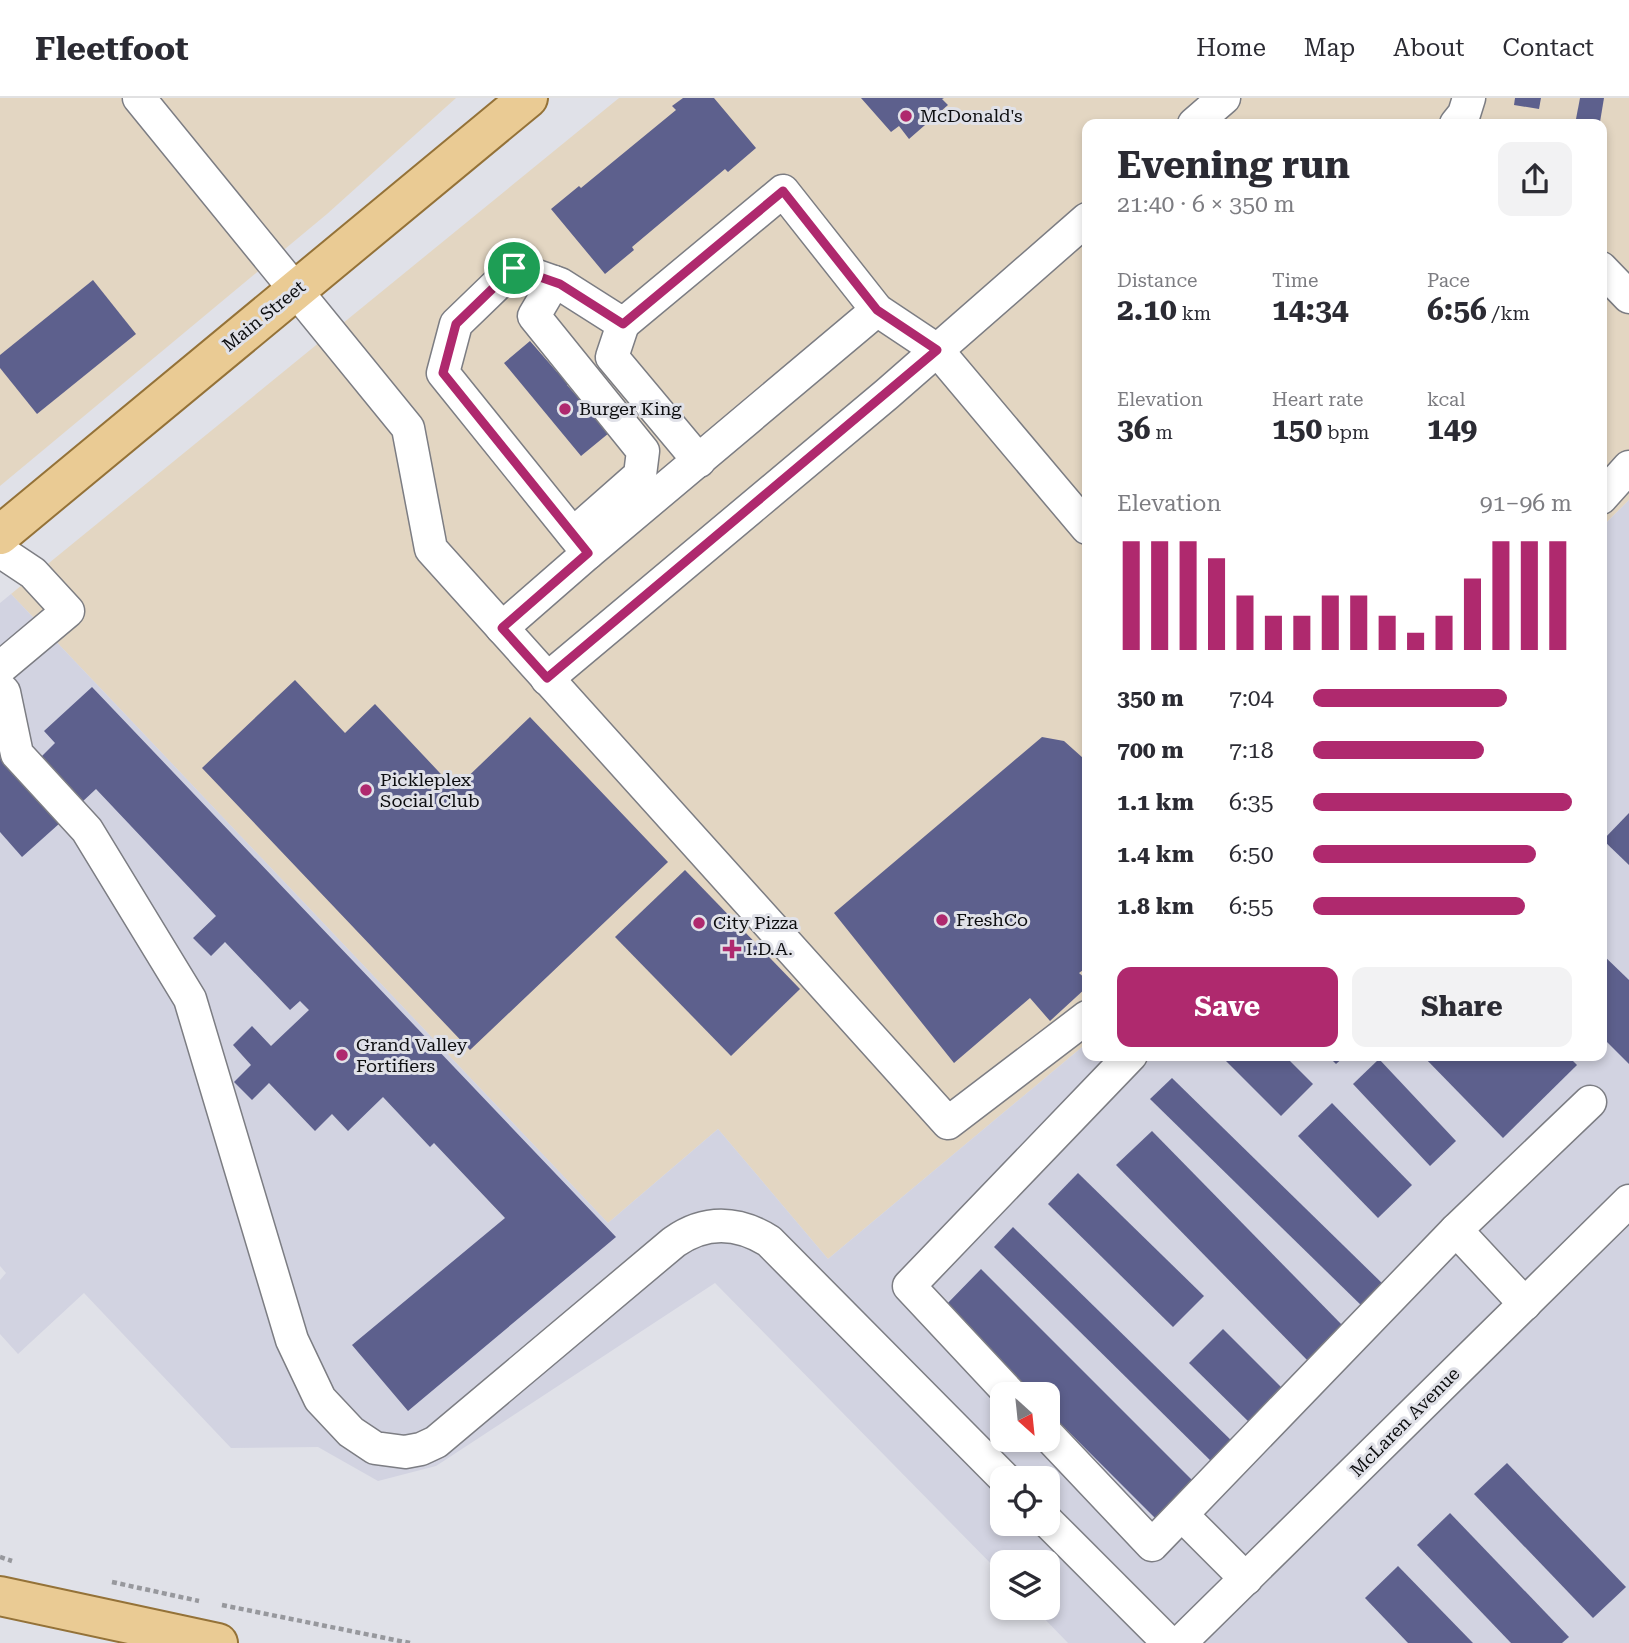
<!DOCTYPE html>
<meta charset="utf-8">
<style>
body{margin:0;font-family:"Roboto Serif",serif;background:#f2f2f3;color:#2b2b33;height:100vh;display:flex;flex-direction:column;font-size:26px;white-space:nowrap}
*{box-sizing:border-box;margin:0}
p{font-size:23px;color:#7c7c81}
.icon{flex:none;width:38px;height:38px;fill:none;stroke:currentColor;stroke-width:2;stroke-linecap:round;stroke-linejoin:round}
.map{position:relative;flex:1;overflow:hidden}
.details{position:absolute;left:1082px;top:21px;width:525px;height:942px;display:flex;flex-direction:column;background:#fff;border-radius:14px;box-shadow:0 4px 10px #0003}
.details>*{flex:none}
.needle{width:46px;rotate:153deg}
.tools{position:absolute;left:990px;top:1284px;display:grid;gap:14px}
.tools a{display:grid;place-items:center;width:70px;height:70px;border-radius:14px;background:#fff;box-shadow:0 4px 10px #0003;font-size:35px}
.pin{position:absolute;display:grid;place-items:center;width:60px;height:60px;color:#fff;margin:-30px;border:4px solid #fff;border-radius:50%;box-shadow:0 2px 7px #0007}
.round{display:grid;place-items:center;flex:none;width:74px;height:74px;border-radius:14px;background:#f2f2f3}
.head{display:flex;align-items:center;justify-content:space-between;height:119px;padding:0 35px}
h1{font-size:38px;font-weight:700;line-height:52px}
.figures{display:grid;grid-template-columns:repeat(3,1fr);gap:10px;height:119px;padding:7px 35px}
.figures div{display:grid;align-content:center}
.figures b{font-size:30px;font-weight:700}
.figures small{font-size:19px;font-weight:400}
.figures p{font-size:19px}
.chart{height:196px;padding:14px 35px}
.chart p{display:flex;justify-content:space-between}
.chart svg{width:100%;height:126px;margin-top:7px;stroke:#af296e;stroke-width:6}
.cta{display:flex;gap:14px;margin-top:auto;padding:14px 35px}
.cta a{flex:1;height:80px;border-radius:14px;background:#af296e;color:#fff;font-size:28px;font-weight:700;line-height:80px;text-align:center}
.cta a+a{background:#f2f2f3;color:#2b2b33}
ul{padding:0 35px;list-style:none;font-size:23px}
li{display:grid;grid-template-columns:112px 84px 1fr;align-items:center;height:52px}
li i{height:18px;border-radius:9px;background:#af296e}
header{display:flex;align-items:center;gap:42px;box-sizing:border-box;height:98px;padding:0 35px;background:#fff;border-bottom:2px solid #e1e1e2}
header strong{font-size:33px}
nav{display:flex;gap:38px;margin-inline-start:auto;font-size:24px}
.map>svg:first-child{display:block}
.commercial{fill:#e3d6c2}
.built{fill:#d2d3e1;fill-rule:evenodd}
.building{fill:#5d608d}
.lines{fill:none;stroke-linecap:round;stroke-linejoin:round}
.minor-casing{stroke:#7c7d83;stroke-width:35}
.major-casing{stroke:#947238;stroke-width:42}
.path{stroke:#97989d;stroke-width:4.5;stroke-dasharray:5 3.5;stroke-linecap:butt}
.minor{stroke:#fff;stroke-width:32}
.major{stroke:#eacb94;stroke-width:38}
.route-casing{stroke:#fff;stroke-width:14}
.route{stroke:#af296e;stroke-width:9}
.poi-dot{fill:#af296e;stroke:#e0e1e8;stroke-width:2.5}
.labels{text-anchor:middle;stroke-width:6;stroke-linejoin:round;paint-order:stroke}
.poi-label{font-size:18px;fill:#0d0e10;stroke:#e0e1e8;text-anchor:start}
.street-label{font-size:18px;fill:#0d0e10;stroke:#e0e1e8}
</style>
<header>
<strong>Fleetfoot</strong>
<nav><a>Home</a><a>Map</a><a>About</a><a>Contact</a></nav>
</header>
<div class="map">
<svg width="1629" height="1545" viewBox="0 0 1629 1545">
<rect width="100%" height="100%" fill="#e0e1e8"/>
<g class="commercial">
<polygon points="0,0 456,0 327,116 0,388"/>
<polygon points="619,0 1629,0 1629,402 1601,430 1601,26 1087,26 1087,945 828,1161 718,1031 608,1125 11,496"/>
</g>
<path class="built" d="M1629,402V1545H1068L1034,1510H1048V1465H1003V1478L715,1185L436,1368L378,1383L318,1349L231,1350L84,1195L18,1256L0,1236V1182L6,1175L0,1168V505L11,496L608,1125L718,1031L828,1161L1087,945V957H1601V430ZM1003,1297H1048V1342H1003ZM1003,1381H1048V1426H1003Z"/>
<g class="building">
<polygon points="683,0 714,0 756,50 728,74 725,71 632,149 634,152 605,176 551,111 579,88 581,90 676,12 672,8"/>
<polygon points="861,0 944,0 942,1 948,7 909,41 899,28 891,34"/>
<polygon points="1515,0 1541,0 1539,11 1514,7"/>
<polygon points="1580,0 1604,0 1600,24 1576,21"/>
<polygon points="93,182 136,236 37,316 0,270 0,257"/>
<polygon points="530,243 557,274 561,271 571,284 567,287 609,335 581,358 504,265"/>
<polygon points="295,582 345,635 375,606 455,691 530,619 668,764 470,952 202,670"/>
<polygon points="92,589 616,1139 408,1313 352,1247 505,1120 434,1045 430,1049 383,999 348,1033 332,1016 315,1033 269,985 252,1002 234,984 251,967 233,947 252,928 271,948 309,912 300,903 290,912 225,844 211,858 193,840 216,818 96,691 81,705 39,661 55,645 44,633"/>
<polygon points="1042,639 1064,643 1083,660 1087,657 1087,869 1079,875 1087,882 1087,889 1050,923 1030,900 954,965 834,815"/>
<polygon points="0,660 60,725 22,759 0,734"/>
<polygon points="1629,715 1629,767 1603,742"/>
<polygon points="685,772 800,891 731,958 615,839"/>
<polygon points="1601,855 1629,882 1629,966 1601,938"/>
<polygon points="1220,957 1284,957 1313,986 1281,1018"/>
<polygon points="1327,957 1346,957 1336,966"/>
<polygon points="1422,957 1567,957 1577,967 1503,1040"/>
<polygon points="1379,961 1456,1043 1430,1068 1353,986"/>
<polygon points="1172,980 1387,1190 1366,1212 1150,1001"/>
<polygon points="1332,1005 1412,1087 1378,1120 1298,1038"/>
<polygon points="1152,1033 1345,1230 1310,1265 1116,1067"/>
<polygon points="1078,1075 1204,1198 1173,1229 1048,1106"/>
<polygon points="1013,1129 1237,1348 1217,1369 994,1149"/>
<polygon points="981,1171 1195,1385 1158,1423 1048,1313 1048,1297 1032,1297 944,1209"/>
<polygon points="1223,1231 1286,1294 1253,1328 1189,1265"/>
<polygon points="1507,1365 1626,1489 1593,1520 1474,1396"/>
<polygon points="1450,1415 1569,1539 1562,1545 1511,1545 1417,1447"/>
<polygon points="1398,1468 1473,1545 1408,1545 1365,1500"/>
</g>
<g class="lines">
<defs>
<g id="minor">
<polyline points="139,0 408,330 431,451 948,1025 1087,919"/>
<polyline points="1194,26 1224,0"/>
<polyline points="1456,26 1464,16 1469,0"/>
<polyline points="1601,170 1629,199"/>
<polyline points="554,184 534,218 643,353 640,377 573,436"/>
<polyline points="623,226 612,259 699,363"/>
<polyline points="1601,400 1629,369"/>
<polyline points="0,453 33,475 68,513 0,570"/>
<polyline points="588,455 877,212"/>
<polyline points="502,530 588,455 443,275 456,226 514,170 560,186 623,226 783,93 877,212 937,252 1087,430"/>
<polyline points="547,581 887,296 1087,121"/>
<path d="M0,590L4,594L17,656L87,732L190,901L292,1242L320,1301L351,1334L375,1350L405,1354L421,1351L436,1344L674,1144C705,1122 737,1123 769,1143L1005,1381"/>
<polyline points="1525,1206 1456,1132 1590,1004"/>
<polyline points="1011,1297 909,1188 1131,957"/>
<polyline points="1048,1337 1152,1447 1456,1132"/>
<polyline points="1182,1417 1246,1481"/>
<polyline points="1048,1424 1169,1545"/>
<polyline points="1180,1545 1629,1103"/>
</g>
<g id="major">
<polyline points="0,437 528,0"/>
<polyline points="0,1498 218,1545"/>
</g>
</defs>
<use href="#minor" class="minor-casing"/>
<use href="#major" class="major-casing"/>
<g class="path">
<polyline points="0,1459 12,1463"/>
<polyline points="112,1484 199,1503"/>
<polyline points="222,1507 410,1545"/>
</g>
<use href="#minor" class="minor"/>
<use href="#major" class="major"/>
</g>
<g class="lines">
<defs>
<polygon id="route" points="783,93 877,212 937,252 547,580 502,530 588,455 443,275 456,226 514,170 560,186 623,226"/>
</defs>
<use href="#route" class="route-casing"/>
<use href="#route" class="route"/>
</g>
<g class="poi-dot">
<circle cx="906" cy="18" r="7"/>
<circle cx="565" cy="311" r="7"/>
<circle cx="366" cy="692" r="7"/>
<circle cx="942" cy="822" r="7"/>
<circle cx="699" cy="825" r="7"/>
<path d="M728.5 840.5h7v7h7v7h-7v7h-7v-7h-7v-7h7z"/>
<circle cx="342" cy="957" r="7"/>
</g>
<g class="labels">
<g class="poi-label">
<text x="920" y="24">McDonald's</text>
<text x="579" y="317">Burger King</text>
<text x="380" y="688">Pickleplex<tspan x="380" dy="21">Social Club</tspan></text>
<text x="956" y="828">FreshCo</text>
<text x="713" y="831">City Pizza</text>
<text x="746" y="857">I.D.A.</text>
<text x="356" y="953">Grand Valley<tspan x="356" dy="21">Fortifiers</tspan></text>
</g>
<g class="street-label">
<text transform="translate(264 218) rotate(-39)" y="6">Main Street</text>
<text transform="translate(1405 1324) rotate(-45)" y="6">McLaren Avenue</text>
</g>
</g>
</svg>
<div class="tools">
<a><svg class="needle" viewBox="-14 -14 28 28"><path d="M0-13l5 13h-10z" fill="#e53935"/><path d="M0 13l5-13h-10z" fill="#7c7c81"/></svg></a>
<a><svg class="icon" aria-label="locate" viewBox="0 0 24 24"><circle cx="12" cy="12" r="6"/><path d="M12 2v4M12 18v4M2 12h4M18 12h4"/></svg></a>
<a><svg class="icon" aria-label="layers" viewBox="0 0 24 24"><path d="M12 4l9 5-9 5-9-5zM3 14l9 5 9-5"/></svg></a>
</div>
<div class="pin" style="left:514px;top:170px;background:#1e9e55"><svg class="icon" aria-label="arrive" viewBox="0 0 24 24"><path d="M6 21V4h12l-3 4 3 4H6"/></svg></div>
<section class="details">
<div class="head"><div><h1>Evening run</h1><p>21:40 · 6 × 350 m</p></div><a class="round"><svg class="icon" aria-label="share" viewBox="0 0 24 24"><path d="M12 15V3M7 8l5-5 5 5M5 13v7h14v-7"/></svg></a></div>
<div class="figures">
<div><p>Distance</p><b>2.10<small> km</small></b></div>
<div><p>Time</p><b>14:34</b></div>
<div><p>Pace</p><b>6:56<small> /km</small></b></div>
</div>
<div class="figures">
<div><p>Elevation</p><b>36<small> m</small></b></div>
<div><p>Heart rate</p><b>150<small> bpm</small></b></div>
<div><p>kcal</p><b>149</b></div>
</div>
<div class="chart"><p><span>Elevation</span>91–96 m</p>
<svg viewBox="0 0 160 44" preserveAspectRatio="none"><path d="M5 44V6M15 44V6M25 44V6M35 44V12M45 44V25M55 44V32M65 44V32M75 44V25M85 44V25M95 44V32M105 44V38M115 44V32M125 44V19M135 44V6M145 44V6M155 44V6"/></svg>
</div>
<ul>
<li><b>350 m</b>7:04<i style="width:75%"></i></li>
<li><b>700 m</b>7:18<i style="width:66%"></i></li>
<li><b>1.1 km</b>6:35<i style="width:100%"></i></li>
<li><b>1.4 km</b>6:50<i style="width:86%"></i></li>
<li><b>1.8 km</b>6:55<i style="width:82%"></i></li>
</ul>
<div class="cta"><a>Save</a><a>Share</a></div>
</section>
</div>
